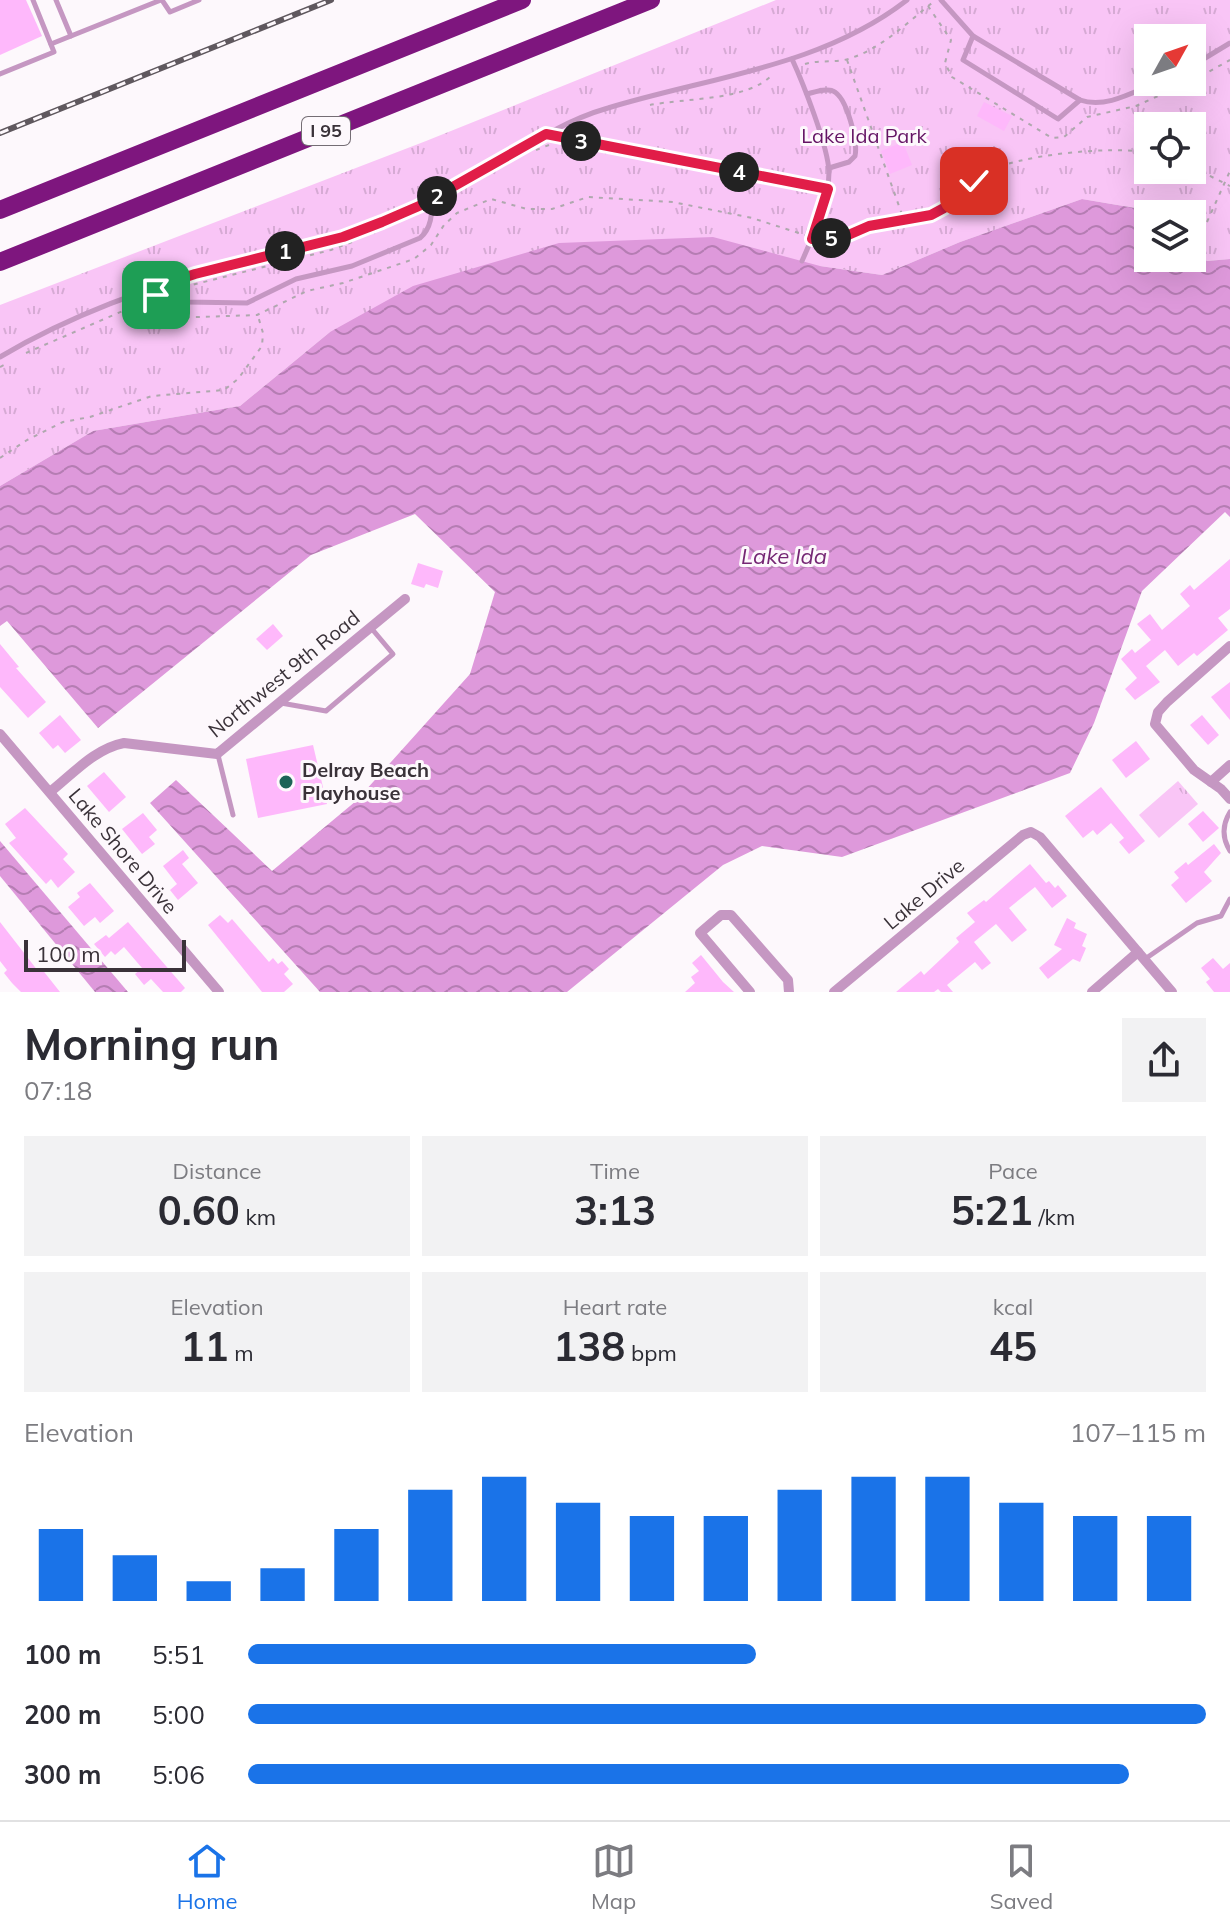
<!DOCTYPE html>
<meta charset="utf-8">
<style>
body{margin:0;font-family:Mulish,sans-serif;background:#f2f2f3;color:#2b2b33;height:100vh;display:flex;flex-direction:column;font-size:30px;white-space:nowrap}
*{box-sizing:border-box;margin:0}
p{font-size:26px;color:#7c7c81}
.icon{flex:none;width:44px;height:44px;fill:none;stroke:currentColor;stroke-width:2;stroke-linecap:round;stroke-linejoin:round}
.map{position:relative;height:992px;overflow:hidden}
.sheet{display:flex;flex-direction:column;background:#fff;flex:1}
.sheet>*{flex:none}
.needle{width:52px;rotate:50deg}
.tools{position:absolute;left:1134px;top:24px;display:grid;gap:16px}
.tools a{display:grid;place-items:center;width:72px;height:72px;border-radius:0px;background:#fff;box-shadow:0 8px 32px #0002;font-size:40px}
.scale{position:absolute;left:24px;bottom:20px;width:162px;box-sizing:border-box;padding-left:8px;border:4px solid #3a3239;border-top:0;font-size:22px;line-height:28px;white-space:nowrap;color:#3a3239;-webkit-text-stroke:6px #fdf8fc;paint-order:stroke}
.pin{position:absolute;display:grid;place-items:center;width:68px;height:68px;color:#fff;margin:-34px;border-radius:16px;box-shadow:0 4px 12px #0006}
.km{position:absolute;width:40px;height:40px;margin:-20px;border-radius:50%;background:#222;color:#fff;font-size:22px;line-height:40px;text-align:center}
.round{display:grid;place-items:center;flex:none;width:84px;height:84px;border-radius:0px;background:#f2f2f3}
.summary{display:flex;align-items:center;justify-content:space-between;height:136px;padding:0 24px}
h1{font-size:44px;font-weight:700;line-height:60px}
.figures{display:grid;grid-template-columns:repeat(3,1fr);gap:12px;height:136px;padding:8px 24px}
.figures div{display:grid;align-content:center;border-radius:0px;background:#f2f2f3;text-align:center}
.figures b{font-size:40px;font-weight:700}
.figures small{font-size:22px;font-weight:400}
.figures p{font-size:22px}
.chart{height:224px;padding:16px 24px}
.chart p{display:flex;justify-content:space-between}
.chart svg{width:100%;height:144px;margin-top:8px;stroke:#1a73e8;stroke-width:6}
ul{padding:0 24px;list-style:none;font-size:26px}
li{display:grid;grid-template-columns:128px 96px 1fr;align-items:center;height:60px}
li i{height:20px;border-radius:10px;background:#1a73e8}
.tab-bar{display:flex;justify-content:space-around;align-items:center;height:112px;border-top:2px solid #e1e1e2;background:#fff;font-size:22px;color:#7c7c81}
.tab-bar a{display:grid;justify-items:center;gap:4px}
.tab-bar .current{color:#1a73e8}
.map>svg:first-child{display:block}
.grass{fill:url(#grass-tufts);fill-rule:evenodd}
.garden{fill:#f9c5f6}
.water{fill:url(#water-waves)}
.building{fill:#feb8fb}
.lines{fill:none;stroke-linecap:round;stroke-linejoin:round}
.path{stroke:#afa8ae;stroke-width:2;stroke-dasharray:4 6;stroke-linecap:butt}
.service{stroke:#c597c2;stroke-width:5}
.minor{stroke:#c597c2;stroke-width:10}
.motorway{stroke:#7e167e;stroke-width:18}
.rail-casing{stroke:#5f585e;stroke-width:6}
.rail{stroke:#fdf8fc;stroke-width:3;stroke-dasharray:9;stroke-linecap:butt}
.route-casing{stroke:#fff;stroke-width:16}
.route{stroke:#e11d48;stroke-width:10}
.poi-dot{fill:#1c6356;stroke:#fdf8fc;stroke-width:3}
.labels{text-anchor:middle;stroke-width:6;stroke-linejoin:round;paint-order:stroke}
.shield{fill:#fdf8fc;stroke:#746d74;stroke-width:2}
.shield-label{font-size:18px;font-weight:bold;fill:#3a3239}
.park-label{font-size:20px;fill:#641364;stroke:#fdf8fc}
.street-label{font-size:20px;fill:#3a3239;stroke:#fdf8fc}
.poi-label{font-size:20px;font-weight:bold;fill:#3a3239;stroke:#fdf8fc;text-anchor:start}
.water-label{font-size:22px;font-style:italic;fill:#752674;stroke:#fdf8fc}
</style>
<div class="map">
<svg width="1230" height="992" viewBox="0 0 1230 992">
<defs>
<pattern id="grass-tufts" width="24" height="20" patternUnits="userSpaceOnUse" patternTransform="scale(2)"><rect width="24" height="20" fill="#f9c5f6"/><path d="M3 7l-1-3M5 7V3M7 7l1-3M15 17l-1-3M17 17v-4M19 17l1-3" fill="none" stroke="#d6aad4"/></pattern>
<pattern id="water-waves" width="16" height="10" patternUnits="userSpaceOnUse" patternTransform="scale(2)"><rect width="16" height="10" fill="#de99db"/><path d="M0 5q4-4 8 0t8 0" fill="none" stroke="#b57db3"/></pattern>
</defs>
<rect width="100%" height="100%" fill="#fdf8fc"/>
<g class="grass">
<path d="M776,0H1230V259L1207,261L1192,248V214H1151L1147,210L1082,199L960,242L882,275L820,266L330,332L240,406L93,431L0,486V305L426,141ZM1148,38H1192V82H1148ZM1148,126H1192V170H1148Z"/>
<polygon points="1178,781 1198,804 1159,838 1139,815"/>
</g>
<polygon class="garden" points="1178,788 1189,802 1160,826 1149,813"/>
<g class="water">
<polygon points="1082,199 1147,210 1151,214 1148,214 1148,258 1192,258 1192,248 1207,261 1230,259 1230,517 1225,512 1142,591 1094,723 1070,773 842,857 762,846 723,865 567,992 320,992 150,803 176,780 272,871 356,801 470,674 495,592 415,514 311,555 98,728 7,621 0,626 0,486 93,431 240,406 330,332 413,286 559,243 713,237 820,266 882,275 960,242"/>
<polygon points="0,841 128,992 95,992 0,876"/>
</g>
<g class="building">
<polygon points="0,0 26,0 42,36 0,55"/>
<polygon points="984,102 1012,116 1004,131 977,116"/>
<polygon points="903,142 912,165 890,174 881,151"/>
<polygon points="1230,559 1230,609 1218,618 1228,630 1197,656 1194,653 1178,666 1165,650 1146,666 1160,682 1135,700 1125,689 1137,678 1121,659 1132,649 1135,653 1151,640 1137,624 1150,614 1162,630 1190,606 1180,594 1190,585 1194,590"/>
<polygon points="418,563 443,571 438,588 426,584 424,588 411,584"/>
<polygon points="273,624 283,636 267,650 256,639"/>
<polygon points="0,644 19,667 16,668 46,702 28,718 0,687"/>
<polygon points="1230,682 1230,720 1211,697"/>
<polygon points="60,715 81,740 65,753 58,745 53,749 39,733"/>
<polygon points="1202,715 1219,735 1208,745 1190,725"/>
<polygon points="1136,741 1150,759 1126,778 1112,760"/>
<polygon points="313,745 327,804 258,818 246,759"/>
<polygon points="104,772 126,797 109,812 87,786"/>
<polygon points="1101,787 1145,841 1129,854 1119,842 1124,838 1111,823 1097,835 1093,830 1083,838 1065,816"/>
<polygon points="25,808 68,854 63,859 75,872 58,888 51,879 46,884 9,843 16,838 5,824"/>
<polygon points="1203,811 1219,828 1203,842 1188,824"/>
<polygon points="143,813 157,830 149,837 155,844 142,854 122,829"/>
<polygon points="1214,844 1221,853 1204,872 1212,881 1186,903 1171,885 1179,878 1174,872 1186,862 1188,865"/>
<polygon points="183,850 189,858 182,864 198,883 178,900 170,890 177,884 163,866"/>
<polygon points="1030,864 1046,883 1049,881 1055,888 1058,885 1067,896 1052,908 1035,887 1009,908 1027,930 1012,942 996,924 974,942 991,963 982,970 975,962 947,985 953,992 941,992 938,989 934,992 896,992 921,971 924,975 959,942 956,938 975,922 967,913 984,900 986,902"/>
<polygon points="90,883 114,911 100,923 95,917 84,926 68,907 80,897 77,893"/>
<polygon points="220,915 228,923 232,919 269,962 273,958 278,964 282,961 289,969 284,974 293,984 284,992 262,992 208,925"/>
<polygon points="1067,918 1076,923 1074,928 1087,934 1082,946 1086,948 1080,962 1073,959 1048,979 1039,968 1062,949 1054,945"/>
<polygon points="0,922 38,971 41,968 60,992 21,992 12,983 4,973 7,970 0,961"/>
<polygon points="128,922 185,988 181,992 163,992 151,979 144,985 135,974 142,968 124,947 115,955 111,951 105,957 94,944 106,935 109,938"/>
<polygon points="701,955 723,982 734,992 685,992 695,983 691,977 699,971 692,963"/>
<polygon points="1213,958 1223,969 1230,963 1230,992 1214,992 1206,982 1210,979 1201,968"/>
</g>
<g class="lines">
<g class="path">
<polyline points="928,6 951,40 945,63 952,77 1052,138 1064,137 1087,117 1136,106 1189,82"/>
<polyline points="847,60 904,220"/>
<path d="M805,64C821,59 838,64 854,57C884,46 908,22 932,3"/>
<polyline points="1192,81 1230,60"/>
<path d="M650,105C685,98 749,101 773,74"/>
<polyline points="536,150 549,145"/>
<polyline points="1192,167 1230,186"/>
<path d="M819,239C843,239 850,231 872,225C891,220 914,222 932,215C953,207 966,185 985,173C1014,155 1115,145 1148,153"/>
<polyline points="1192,241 1197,244 1230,171"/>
<polyline points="184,287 331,250 355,241"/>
<polyline points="138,307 150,309 170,318 257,315 307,291 343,283 414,259 431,245 444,225 457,213 491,199 527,209 552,209 588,197 673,202 752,218 805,235"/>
<polyline points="26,353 148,300"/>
<polyline points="0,367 6,364"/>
<polyline points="0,458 27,440 63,422 90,417 152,396 224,390 238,379 262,346 263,333 258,316"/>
</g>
<g class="service">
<polyline points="56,0 71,36"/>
<polyline points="162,0 170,12 199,0"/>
<path d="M941,0L973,36L1080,100C1106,109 1133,92 1158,82"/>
<polyline points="973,36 963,60 1058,119 1080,100"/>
<polyline points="51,44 161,0"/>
<path d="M792,59C803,83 828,146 829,172C829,201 814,234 802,261"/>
<polyline points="1192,66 1230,43"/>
<polyline points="0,74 54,52 33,0"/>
<path d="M807,94C815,92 825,88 833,91C847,97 858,142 855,156L849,162L829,168"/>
<polyline points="547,135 828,189"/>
<path d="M144,292L187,302L247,303L296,279L352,266L420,238C431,229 433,213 431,199"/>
<path d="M0,357C75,312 162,282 247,260C292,248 338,240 381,222C422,206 462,184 500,162C534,141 569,119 608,108C709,77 821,67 907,0"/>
<polyline points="281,703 326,711 393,654 372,629"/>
<polyline points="218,755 233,815"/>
<path d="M1230,812C1222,825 1222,838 1230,851"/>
<polyline points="1145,959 1197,923 1221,916 1230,899"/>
</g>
<g class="minor">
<polyline points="1230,646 1167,702 1158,712 1155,724 1194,770 1221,789 1230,799"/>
<polyline points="0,734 219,992"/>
<polyline points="1211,782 1230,765"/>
<path d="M50,792C73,774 94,749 124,743L217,754L405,599"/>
<polyline points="750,992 700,933 721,915 731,915 788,980 789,992"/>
<polyline points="834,992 1023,835 1031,832 1040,837 1172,992"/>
<polyline points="1092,992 1138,952"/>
</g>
<g class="motorway">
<polyline points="0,210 522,0"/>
<polyline points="0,262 651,0"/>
</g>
<defs>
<polyline id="rail" points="0,133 331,0"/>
</defs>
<use href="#rail" class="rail-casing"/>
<use href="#rail" class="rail"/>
</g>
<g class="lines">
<defs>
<polyline id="route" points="156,295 143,291 195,274 343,237 382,222 419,206 546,134 828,189 812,239 846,236 869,226 931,215 944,208 974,181"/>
</defs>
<use href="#route" class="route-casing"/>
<use href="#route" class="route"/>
</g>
<circle class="poi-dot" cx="286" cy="782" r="8"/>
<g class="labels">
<rect class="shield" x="302" y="117" width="48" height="28" rx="6"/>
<g class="shield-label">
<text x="326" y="137">I 95</text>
</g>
<g class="park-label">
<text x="864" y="143">Lake Ida Park</text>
</g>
<g class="street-label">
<text transform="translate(284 674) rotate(-39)" y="7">Northwest 9th Road</text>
<text transform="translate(123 851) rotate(50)" y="7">Lake Shore Drive</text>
<text transform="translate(924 894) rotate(-40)" y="7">Lake Drive</text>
</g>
<g class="poi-label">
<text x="302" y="777">Delray Beach<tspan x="302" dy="23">Playhouse</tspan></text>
</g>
<g class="water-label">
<text x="784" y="564">Lake Ida</text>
</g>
</g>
</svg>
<div class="tools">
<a><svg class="needle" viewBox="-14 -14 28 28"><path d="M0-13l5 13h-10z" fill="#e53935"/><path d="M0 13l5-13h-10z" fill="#7c7c81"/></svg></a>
<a><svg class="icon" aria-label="locate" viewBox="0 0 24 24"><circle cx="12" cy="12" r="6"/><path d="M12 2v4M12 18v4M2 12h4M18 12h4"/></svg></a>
<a><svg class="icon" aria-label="layers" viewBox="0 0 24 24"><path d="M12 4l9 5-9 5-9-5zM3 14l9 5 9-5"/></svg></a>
</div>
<div class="scale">100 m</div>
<div class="pin" style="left:156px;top:295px;background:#1e9e55"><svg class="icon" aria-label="arrive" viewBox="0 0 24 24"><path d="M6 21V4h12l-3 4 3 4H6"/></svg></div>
<div class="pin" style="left:974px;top:181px;background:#d93025"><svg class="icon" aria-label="check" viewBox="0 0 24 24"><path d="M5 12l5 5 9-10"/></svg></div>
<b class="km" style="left:285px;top:251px">1</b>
<b class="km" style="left:437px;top:196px">2</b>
<b class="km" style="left:581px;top:141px">3</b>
<b class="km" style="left:739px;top:172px">4</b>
<b class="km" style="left:831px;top:238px">5</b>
</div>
<section class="sheet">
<div class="summary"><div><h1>Morning run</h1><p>07:18</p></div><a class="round"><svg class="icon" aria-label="share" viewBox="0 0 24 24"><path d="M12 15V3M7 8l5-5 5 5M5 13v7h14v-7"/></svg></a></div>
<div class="figures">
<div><p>Distance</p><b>0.60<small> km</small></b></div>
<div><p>Time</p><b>3:13</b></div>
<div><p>Pace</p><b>5:21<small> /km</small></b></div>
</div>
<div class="figures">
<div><p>Elevation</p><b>11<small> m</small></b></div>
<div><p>Heart rate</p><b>138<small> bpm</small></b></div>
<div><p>kcal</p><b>45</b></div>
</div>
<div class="chart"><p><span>Elevation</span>107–115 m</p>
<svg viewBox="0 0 160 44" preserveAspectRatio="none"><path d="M5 44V22M15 44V30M25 44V38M35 44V34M45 44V22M55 44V10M65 44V6M75 44V14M85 44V18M95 44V18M105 44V10M115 44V6M125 44V6M135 44V14M145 44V18M155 44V18"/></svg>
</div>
<ul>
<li><b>100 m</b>5:51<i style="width:53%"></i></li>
<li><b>200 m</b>5:00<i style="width:100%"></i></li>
<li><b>300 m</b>5:06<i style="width:92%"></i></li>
</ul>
</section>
<nav class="tab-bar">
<a class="current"><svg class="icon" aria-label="home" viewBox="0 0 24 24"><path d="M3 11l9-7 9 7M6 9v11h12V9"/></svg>Home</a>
<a><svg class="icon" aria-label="map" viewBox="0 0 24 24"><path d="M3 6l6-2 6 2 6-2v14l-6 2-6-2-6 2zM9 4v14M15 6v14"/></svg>Map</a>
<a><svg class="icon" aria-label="saved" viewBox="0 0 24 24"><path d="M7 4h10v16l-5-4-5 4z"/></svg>Saved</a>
</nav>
